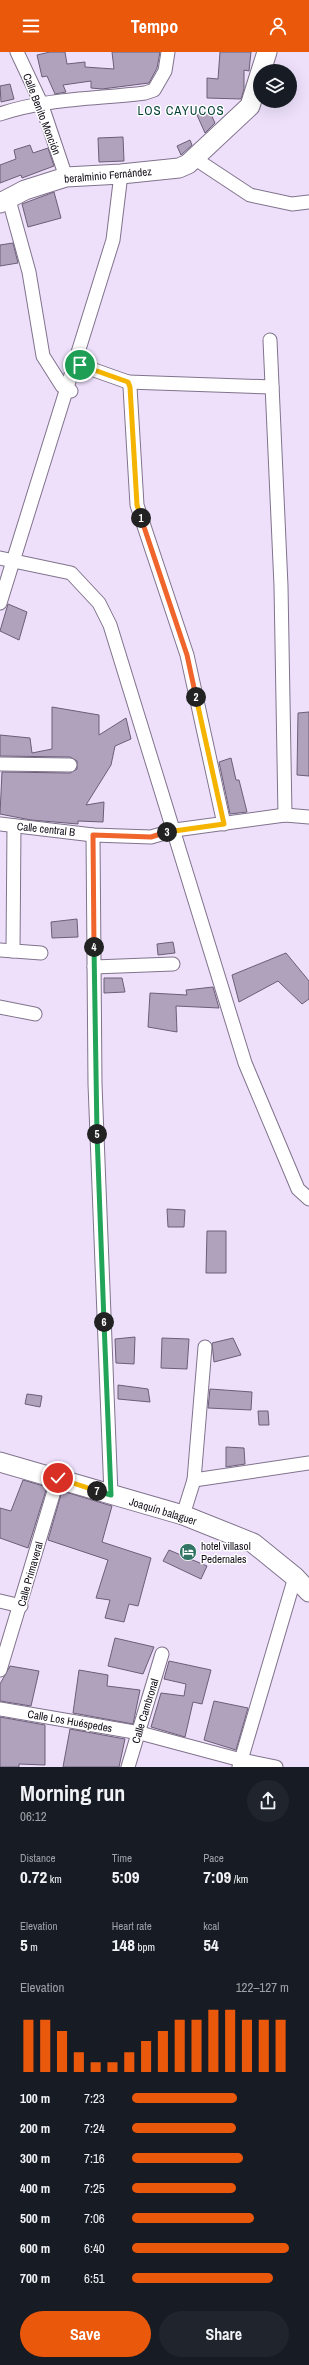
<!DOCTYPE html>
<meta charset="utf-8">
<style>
body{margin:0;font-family:"Archivo Narrow",sans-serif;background:#20242c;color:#f1f3f6;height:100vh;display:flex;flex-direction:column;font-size:15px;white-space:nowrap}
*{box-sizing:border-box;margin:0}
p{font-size:13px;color:#9ea1a6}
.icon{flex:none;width:22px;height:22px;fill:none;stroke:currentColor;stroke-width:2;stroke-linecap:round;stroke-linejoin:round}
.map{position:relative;height:1715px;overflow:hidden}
.drawer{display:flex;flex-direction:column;background:#171b24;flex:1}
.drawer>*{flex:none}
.tools{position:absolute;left:253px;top:12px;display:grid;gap:8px}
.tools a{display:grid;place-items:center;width:44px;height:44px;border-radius:50%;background:#171b24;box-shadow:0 4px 16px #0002;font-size:20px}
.pin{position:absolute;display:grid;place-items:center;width:34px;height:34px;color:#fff;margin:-17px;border:2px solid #fff;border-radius:50%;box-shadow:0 1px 4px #0007}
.km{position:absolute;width:20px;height:20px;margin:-10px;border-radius:50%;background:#222;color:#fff;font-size:11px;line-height:20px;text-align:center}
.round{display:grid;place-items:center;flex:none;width:42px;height:42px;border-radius:21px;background:#20242c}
.head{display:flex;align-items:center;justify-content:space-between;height:68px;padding:0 20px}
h1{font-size:22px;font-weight:700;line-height:30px}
.stats{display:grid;grid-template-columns:repeat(3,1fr);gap:6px;height:68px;padding:4px 20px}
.stats div{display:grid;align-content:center}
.stats b{font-size:17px;font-weight:700}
.stats small{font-size:11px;font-weight:400}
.stats p{font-size:11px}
.chart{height:112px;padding:8px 20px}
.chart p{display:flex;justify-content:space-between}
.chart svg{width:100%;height:72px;margin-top:4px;stroke:#ea580c;stroke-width:6}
.cta{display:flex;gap:8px;margin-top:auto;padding:8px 20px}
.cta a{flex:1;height:46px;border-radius:24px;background:#ea580c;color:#fff;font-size:16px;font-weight:700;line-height:46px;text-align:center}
.cta a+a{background:#20242c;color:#f1f3f6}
ul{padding:0 20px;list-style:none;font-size:13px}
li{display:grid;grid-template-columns:64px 48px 1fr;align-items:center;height:30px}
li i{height:10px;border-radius:5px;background:#ea580c}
header{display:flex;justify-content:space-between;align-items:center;height:52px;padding:0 20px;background:#ea580c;color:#fff;font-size:18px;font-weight:700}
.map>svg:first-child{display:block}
.building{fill:#b0a2bd;stroke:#6b5e76}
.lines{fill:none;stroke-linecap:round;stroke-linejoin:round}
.minor-casing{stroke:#80738c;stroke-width:15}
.secondary-casing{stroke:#80738c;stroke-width:21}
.minor{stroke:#fff;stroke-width:13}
.secondary{stroke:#fff;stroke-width:19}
.split-1-casing{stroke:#fff;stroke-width:8}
.split-2-casing{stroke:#fff;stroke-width:8}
.split-3-casing{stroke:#fff;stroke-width:8}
.split-4-casing{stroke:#fff;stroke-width:8}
.split-5-casing{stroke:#fff;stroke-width:8}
.split-6-casing{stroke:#fff;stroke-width:8}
.split-7-casing{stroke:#fff;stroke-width:8}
.split-8-casing{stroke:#fff;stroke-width:8}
.split-1{stroke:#f5b400;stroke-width:5}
.split-2{stroke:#f0652b;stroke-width:5}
.split-3{stroke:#f5b400;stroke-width:5}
.split-4{stroke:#f0652b;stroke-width:5}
.split-5{stroke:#22a559;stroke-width:5}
.split-6{stroke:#22a559;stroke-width:5}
.split-7{stroke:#22a559;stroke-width:5}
.split-8{stroke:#f5b400;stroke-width:5}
.labels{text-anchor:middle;stroke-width:3;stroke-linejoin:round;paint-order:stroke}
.street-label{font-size:11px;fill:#130e17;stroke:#fff}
.poi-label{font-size:11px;fill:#130e17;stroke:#fff;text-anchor:start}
.quarter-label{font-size:13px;letter-spacing:1px;fill:#003d33;stroke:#fff}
</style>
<header><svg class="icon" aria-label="menu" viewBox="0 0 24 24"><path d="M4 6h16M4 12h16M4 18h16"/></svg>Tempo<svg class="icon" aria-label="person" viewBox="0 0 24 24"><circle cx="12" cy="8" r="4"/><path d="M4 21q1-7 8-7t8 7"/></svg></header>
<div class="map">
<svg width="309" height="1715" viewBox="0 0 309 1715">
<rect width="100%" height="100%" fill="#eee0fb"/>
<g class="building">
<polygon points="50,0 65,0 67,12 85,10 85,15 114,17 112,0 160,0 157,16 149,31 102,37 91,36 91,29 63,33 66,40 55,42 47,24 42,25 37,3"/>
<polygon points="220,0 251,0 249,19 244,18 244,37 241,47 207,46 207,26 218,27"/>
<polygon points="10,32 14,47 1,50 0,34"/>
<polygon points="209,58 215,71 205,81 197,63"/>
<polygon points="123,85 124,109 99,110 98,86"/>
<polygon points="190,88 192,93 181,103 177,94"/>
<polygon points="30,93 33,101 48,96 54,114 22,126 21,123 0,131 0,113 16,107 14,98"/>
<polygon points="54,140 61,166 28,175 22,152"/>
<polygon points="13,191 18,211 0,214 0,193"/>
<polygon points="8,552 27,560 19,588 0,579"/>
<polygon points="52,655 99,663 99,683 126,666 131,687 115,694 111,713 86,753 104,750 103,770 78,769 78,772 31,768 0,762 2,720 70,721 77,717 77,709 70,705 0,704 0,683 30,686 32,701 52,697"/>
<polygon points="309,660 309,724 297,723 298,661"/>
<polygon points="231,706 236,728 239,728 247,760 230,762 219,710"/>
<polygon points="77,867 78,885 52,886 51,870"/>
<polygon points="173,890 175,901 158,903 157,892"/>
<polygon points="286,901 309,929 309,947 302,952 278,929 239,950 232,923"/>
<polygon points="104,926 122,926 125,940 104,941"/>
<polygon points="213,935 219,956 176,954 177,980 148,975 150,941 187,943 186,938"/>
<polygon points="167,1157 185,1158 184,1175 168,1175"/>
<polygon points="207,1179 226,1179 226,1221 206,1221"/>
<polygon points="135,1285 134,1312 116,1311 115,1287"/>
<polygon points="162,1286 189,1287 187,1317 161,1316"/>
<polygon points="233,1286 241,1303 214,1310 212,1291"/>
<polygon points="118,1333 148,1337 150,1350 118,1347"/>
<polygon points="210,1337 252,1340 251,1358 208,1356"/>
<polygon points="27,1342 42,1344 40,1355 25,1352"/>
<polygon points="258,1359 268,1359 269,1373 259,1373"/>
<polygon points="226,1395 244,1396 245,1412 226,1415"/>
<polygon points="23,1428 47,1435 28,1496 0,1486 0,1456 11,1459"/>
<polygon points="62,1439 112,1454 102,1490 151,1506 138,1554 129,1552 124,1570 105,1566 110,1548 96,1546 108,1508 48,1488"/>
<polygon points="169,1498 207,1514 201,1527 163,1509"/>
<polygon points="115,1586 154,1595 143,1622 108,1614"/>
<polygon points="169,1609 211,1618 202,1652 193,1650 185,1685 151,1675 161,1641 184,1644 186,1632 164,1627"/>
<polygon points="10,1614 39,1619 31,1654 0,1649 0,1632"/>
<polygon points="79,1618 108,1623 107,1634 140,1638 133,1672 73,1661"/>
<polygon points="214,1649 248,1656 236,1698 204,1688"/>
<polygon points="0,1665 45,1673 45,1713 19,1712 19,1715 0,1715"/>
<polygon points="70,1677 125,1687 119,1715 63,1715"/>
</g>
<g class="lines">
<defs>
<g id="minor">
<polyline points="17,0 41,51 66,125"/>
<path d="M0,62C48,46 96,47 145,41L154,38L165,19L168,0"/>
<polyline points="194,106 250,143 292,152 309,150"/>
<polyline points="9,148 29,220 43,304 62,334 71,339"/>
<polyline points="270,288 281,534 285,763"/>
<polyline points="80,313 128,330 130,335 137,453 187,603 224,772"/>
<polyline points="128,330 272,335"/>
<polyline points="0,506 71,521 99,551 110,573 245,1011 298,1137 309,1147"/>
<polyline points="0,551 113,188 121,122"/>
<polyline points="0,712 70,713"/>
<polyline points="0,772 93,783 151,785 175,778 285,763 309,765"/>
<polyline points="93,783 95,1032 111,1443"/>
<polyline points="0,898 41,901"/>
<polyline points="13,899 14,774"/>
<polyline points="94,915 173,912"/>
<polyline points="0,955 35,962"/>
<polyline points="194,1428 309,1411"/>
<polyline points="183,1463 194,1428 205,1295"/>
<polyline points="0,1549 21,1554"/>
<polyline points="0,1618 58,1426"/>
<polyline points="0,1657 140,1681 241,1708 276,1715"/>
<polyline points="128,1715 162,1602"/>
<polyline points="239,1715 295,1525"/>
</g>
<g id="secondary">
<polyline points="261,19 267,0"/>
<polyline points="0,151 25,138 66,125 121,122 179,116 188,112 250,54 260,22"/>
<polyline points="0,1410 183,1463 253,1491 295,1525 309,1540"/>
</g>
</defs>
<use href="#minor" class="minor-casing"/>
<use href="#secondary" class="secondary-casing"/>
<use href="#minor" class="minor"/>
<use href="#secondary" class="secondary"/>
</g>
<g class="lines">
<defs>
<polyline id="split-1" points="80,313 128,330 130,335 137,453 141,466"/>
<polyline id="split-2" points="141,466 187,603 196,645"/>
<polyline id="split-3" points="167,780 224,772 196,645"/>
<polyline id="split-4" points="94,895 93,783 151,785 167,780"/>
<polyline id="split-5" points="94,895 97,1082"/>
<polyline id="split-6" points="97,1082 104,1270"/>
<polyline id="split-7" points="97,1439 111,1443 104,1270"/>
<polyline id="split-8" points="58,1426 97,1439"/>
</defs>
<use href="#split-1" class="split-1-casing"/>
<use href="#split-2" class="split-2-casing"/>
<use href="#split-3" class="split-3-casing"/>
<use href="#split-4" class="split-4-casing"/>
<use href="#split-5" class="split-5-casing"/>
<use href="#split-6" class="split-6-casing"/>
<use href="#split-7" class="split-7-casing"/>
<use href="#split-8" class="split-8-casing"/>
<use href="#split-1" class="split-1"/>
<use href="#split-2" class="split-2"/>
<use href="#split-3" class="split-3"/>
<use href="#split-4" class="split-4"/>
<use href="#split-5" class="split-5"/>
<use href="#split-6" class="split-6"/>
<use href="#split-7" class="split-7"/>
<use href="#split-8" class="split-8"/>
</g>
<defs>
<symbol id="hotel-disc" viewBox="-11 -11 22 22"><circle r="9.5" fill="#317466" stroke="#fff"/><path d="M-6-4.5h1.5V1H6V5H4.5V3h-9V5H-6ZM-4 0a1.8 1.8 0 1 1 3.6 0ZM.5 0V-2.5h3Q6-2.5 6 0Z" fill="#fff"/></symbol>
</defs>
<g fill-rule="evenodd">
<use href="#hotel-disc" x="178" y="1490" width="20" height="20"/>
</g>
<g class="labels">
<g class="street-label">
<text transform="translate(42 62) rotate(69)" y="4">Calle Benito Monción</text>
<text transform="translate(108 123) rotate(-5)" y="4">beralminio Fernández</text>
<text transform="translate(46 777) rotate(6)" y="4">Calle central B</text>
<text transform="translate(163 1459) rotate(17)" y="4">Joaquín balaguer</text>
<text transform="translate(30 1522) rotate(-74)" y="4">Calle Primaveral</text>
<text transform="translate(145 1659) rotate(-73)" y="4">Calle Cambronal</text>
<text transform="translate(70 1669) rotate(10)" y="4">Calle Los Huéspedes</text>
</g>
<g class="poi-label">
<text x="201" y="1498">hotel villasol<tspan x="201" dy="13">Pedernales</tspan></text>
</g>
<g class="quarter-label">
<text x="181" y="63">LOS CAYUCOS</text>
</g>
</g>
</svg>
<div class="tools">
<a><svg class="icon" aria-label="layers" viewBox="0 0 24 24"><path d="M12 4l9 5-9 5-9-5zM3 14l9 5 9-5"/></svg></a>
</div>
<div class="pin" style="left:80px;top:313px;background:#1e9e55"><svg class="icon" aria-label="arrive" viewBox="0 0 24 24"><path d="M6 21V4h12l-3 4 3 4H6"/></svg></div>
<div class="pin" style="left:58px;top:1426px;background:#d93025"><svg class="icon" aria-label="check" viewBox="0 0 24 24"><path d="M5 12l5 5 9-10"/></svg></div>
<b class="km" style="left:141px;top:466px">1</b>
<b class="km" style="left:196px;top:645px">2</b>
<b class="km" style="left:167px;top:780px">3</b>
<b class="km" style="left:94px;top:895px">4</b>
<b class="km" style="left:97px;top:1082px">5</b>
<b class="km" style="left:104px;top:1270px">6</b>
<b class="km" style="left:97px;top:1439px">7</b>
</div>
<section class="drawer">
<div class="head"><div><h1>Morning run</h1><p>06:12</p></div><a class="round"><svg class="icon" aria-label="share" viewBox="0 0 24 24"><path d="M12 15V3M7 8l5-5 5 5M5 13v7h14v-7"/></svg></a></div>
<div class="stats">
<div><p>Distance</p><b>0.72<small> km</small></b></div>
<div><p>Time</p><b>5:09</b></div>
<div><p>Pace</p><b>7:09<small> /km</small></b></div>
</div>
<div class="stats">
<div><p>Elevation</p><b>5<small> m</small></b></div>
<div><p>Heart rate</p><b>148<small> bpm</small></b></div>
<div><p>kcal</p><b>54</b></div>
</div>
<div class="chart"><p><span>Elevation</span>122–127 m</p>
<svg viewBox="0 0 160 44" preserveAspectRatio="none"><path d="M5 44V12M15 44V12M25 44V19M35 44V32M45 44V38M55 44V38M65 44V32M75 44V25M85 44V19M95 44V12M105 44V12M115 44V6M125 44V6M135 44V12M145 44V12M155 44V12"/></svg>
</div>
<ul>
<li><b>100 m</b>7:23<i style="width:67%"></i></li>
<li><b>200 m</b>7:24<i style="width:66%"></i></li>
<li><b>300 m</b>7:16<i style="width:71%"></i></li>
<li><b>400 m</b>7:25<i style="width:66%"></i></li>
<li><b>500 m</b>7:06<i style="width:78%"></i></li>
<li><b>600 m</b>6:40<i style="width:100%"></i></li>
<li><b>700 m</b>6:51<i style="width:90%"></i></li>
</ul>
<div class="cta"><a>Save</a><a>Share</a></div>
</section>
